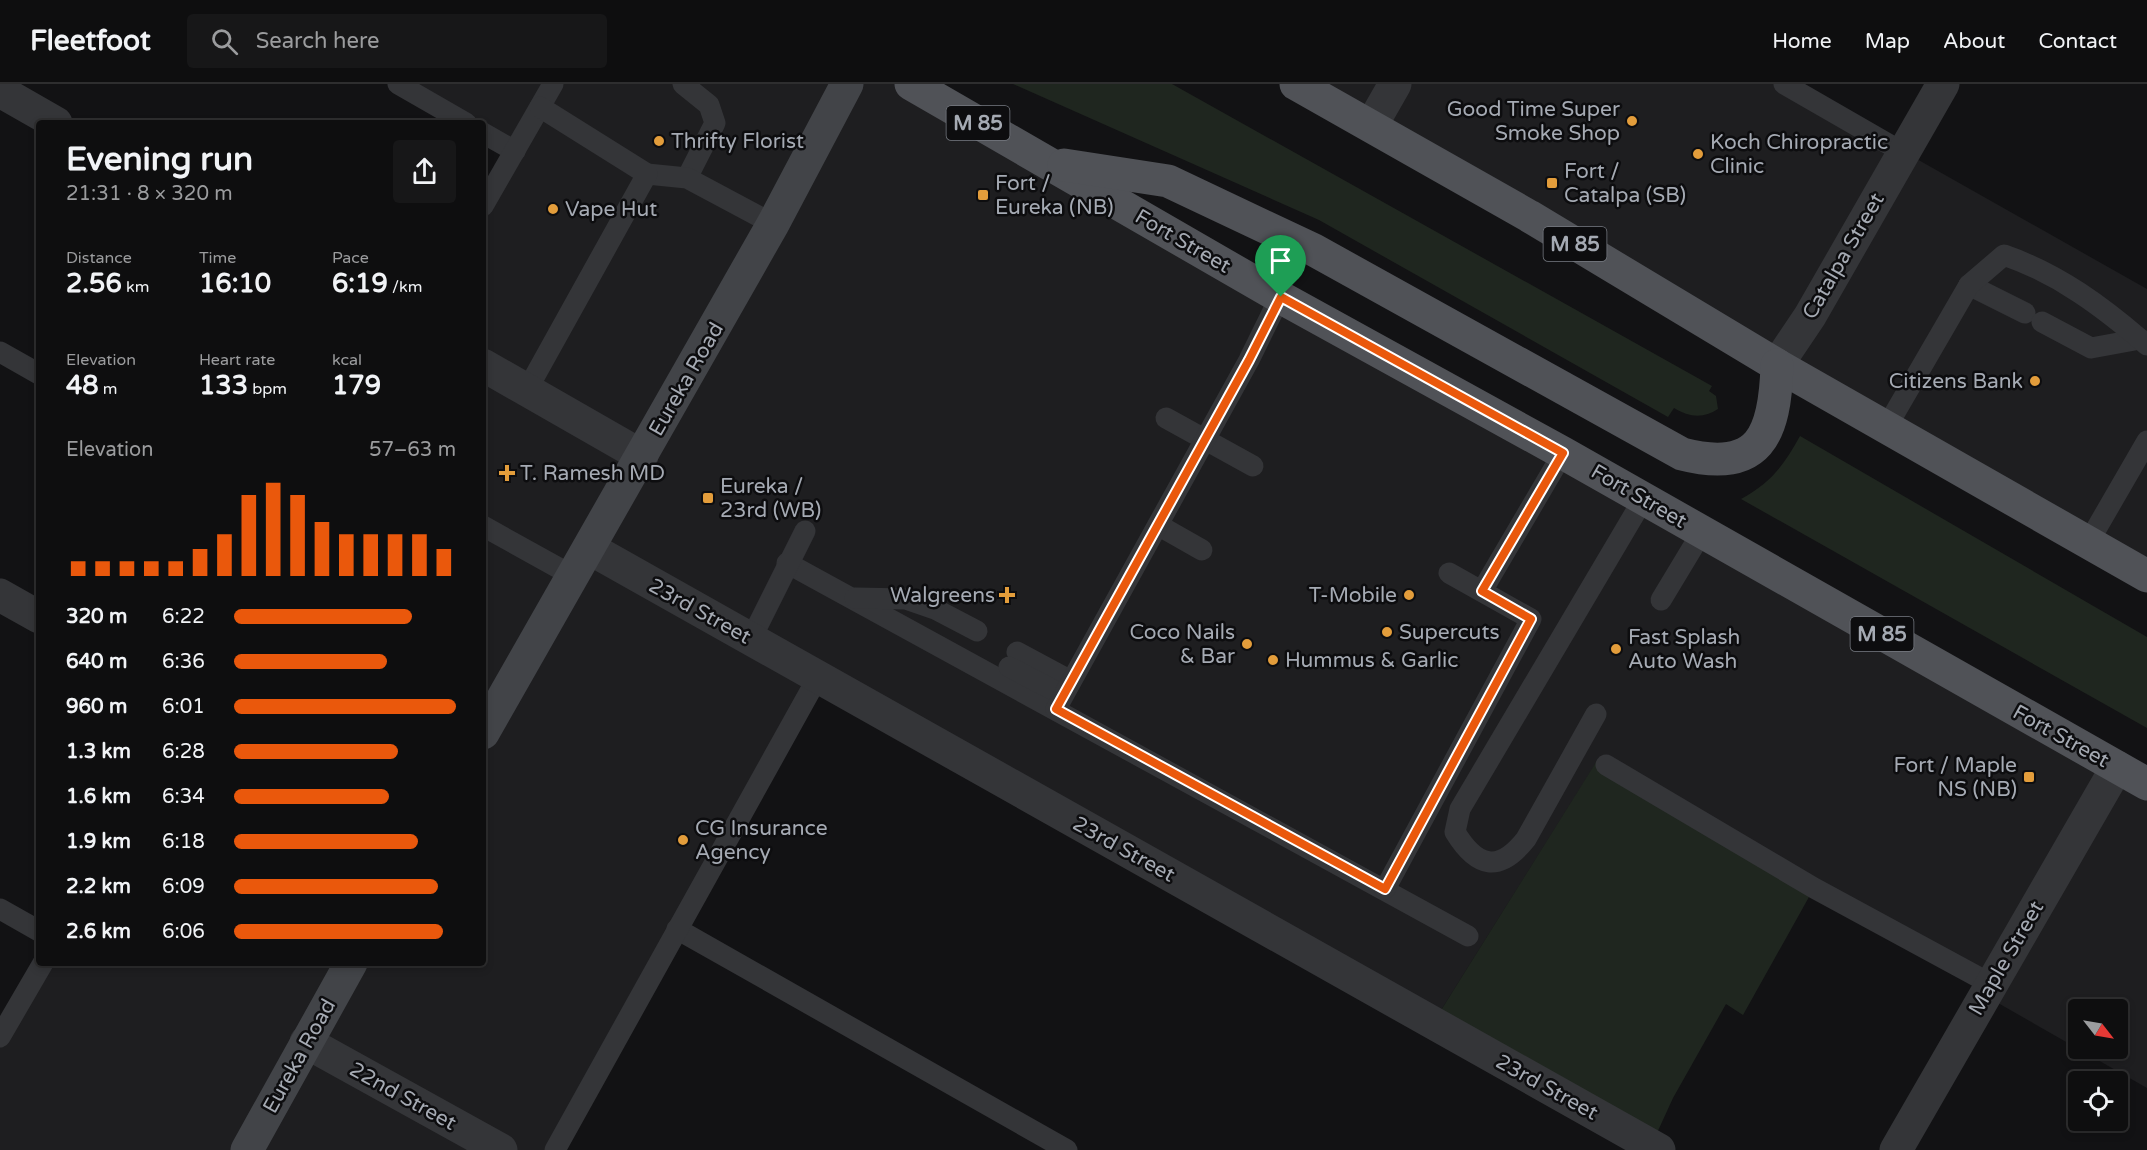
<!DOCTYPE html>
<meta charset="utf-8">
<style>
body{margin:0;font-family:"Varela Round",sans-serif;background:#171718;color:#f1f3f6;height:100vh;display:flex;flex-direction:column;font-size:22px;white-space:nowrap}
*{box-sizing:border-box;margin:0}
p{font-size:20px;color:#9b9c9e}
.icon{flex:none;width:33px;height:33px;fill:none;stroke:currentColor;stroke-width:2;stroke-linecap:round;stroke-linejoin:round}
.map{position:relative;flex:1;overflow:hidden}
.drawer{position:absolute;left:36px;top:36px;width:450px;height:846px;display:flex;flex-direction:column;background:#0e0e0f;border-radius:6px;box-shadow:0 3px 9px #0003,0 0 0 2px #2e2e2f}
.drawer>*{flex:none}
.needle{width:39px;rotate:121deg}
.fabs{position:absolute;left:2068px;top:915px;display:grid;gap:12px}
.fabs a{display:grid;place-items:center;width:60px;height:60px;border-radius:6px;background:#0e0e0f;box-shadow:0 3px 9px #0003,0 0 0 2px #2e2e2f;font-size:30px}
.pin{position:absolute;display:grid;place-items:center;width:51px;height:51px;color:#fff;margin:-62px -26px;border-radius:50% 50% 50% 0;rotate:-45deg;box-shadow:0 0 6px #0007}
.pin .icon{rotate:45deg}
.round{display:grid;place-items:center;flex:none;width:63px;height:63px;border-radius:6px;background:#171718}
.overview{display:flex;align-items:center;justify-content:space-between;height:102px;padding:0 30px}
h1{font-size:33px;font-weight:700;line-height:45px}
.stats{display:grid;grid-template-columns:repeat(3,1fr);gap:9px;height:102px;padding:6px 30px}
.stats div{display:grid;align-content:center}
.stats b{font-size:26px;font-weight:700}
.stats small{font-size:16px;font-weight:400}
.stats p{font-size:16px}
.chart{height:168px;padding:12px 30px}
.chart p{display:flex;justify-content:space-between}
.chart svg{width:100%;height:108px;margin-top:6px;stroke:#ea580c;stroke-width:6}
ul{padding:0 30px;list-style:none;font-size:20px}
li{display:grid;grid-template-columns:96px 72px 1fr;align-items:center;height:45px}
li i{height:15px;border-radius:8px;background:#ea580c}
header{display:flex;align-items:center;gap:36px;box-sizing:border-box;height:84px;padding:0 30px;background:#0e0e0f;border-bottom:2px solid #2e2e2f}
header strong{font-size:28px}
nav{display:flex;gap:33px;margin-inline-start:auto;font-size:21px}
.search{width:420px;height:54px;background:#171718;display:flex;align-items:center;gap:15px;box-sizing:border-box;padding:0 21px;border-radius:6px;color:#9b9c9e;font-size:22px}
.map>svg:first-child{display:block}
.built{fill:#1e1e20;fill-rule:evenodd}
.green{fill:#1f261f}
.lines{fill:none;stroke-linecap:round;stroke-linejoin:round}
.lane{stroke:#343538;stroke-width:21}
.street{stroke:#343538;stroke-width:33}
.secondary{stroke:#424448;stroke-width:33}
.primary{stroke:#505257;stroke-width:33}
.route-casing{stroke:#fff;stroke-width:12}
.route{stroke:#ea580c;stroke-width:8}
.poi-dot{fill:#e39d3b;stroke:#0d0d0f;stroke-width:2}
.labels{text-anchor:middle;stroke-width:5;stroke-linejoin:round;paint-order:stroke}
.shield{fill:#0d0d0f;stroke:#777b82;stroke-width:1.5}
.shield-label{font-size:20px;font-weight:bold;fill:#a5aab3}
.poi-label{font-size:21px;fill:#a5aab3;stroke:#0d0d0f;text-anchor:start}
.street-label{font-size:21px;fill:#a5aab3;stroke:#0d0d0f}
</style>
<header>
<strong>Fleetfoot</strong>
<div class="search"><svg class="icon" aria-label="search" viewBox="0 0 24 24"><circle cx="10" cy="10" r="6"/><path d="M15 15l6 6"/></svg>Search here</div>
<nav><a>Home</a><a>Map</a><a>About</a><a>Contact</a></nav>
</header>
<div class="map">
<svg width="2147" height="1066" viewBox="0 0 2147 1066">
<rect width="100%" height="100%" fill="#121214"/>
<g class="built">
<path d="M398,0H911L2147,700V1004L1984,911L1991,901L1598,676L1433,939L818,593L555,1066H0V953L43,879H483V122L514,67L483,39H466ZM2079,926H2118V964H2079Z"/>
<polygon points="1296,0 1784,0 2147,205 2147,492"/>
</g>
<g class="green">
<path d="M1013,0H1172L1712,302L1709,307L1716,312L1718,325C1703,335 1689,333 1674,324L1668,333L1319,136Z"/>
<path d="M1800,352L2147,553V644L1741,415C1771,399 1784,381 1800,352Z"/>
<polygon points="1598,675 1814,804 1743,931 1726,920 1673,1014 1651,1062 1433,939"/>
</g>
<g class="lines">
<g class="lane">
<polyline points="398,0 466,39"/>
<polyline points="683,0 709,21 715,39 687,94"/>
<polyline points="1784,0 1904,69"/>
<polyline points="483,49 515,67"/>
<polyline points="647,90 687,94 773,140"/>
<polyline points="483,122 553,0"/>
<polyline points="1969,201 2025,229"/>
<polyline points="2042,238 2091,264 2140,255"/>
<polyline points="0,268 39,290"/>
<polyline points="527,306 647,90 540,23"/>
<polyline points="1166,334 1253,382"/>
<path d="M1886,344L1969,201L2004,171C2059,190 2103,223 2147,261"/>
<polyline points="1158,441 1202,466"/>
<polyline points="483,442 573,492"/>
<polyline points="2088,459 2147,357"/>
<polyline points="787,479 1468,852"/>
<polyline points="1482,507 1563,369"/>
<polyline points="855,514 906,515 935,525 977,547"/>
<polyline points="1661,516 1702,448"/>
<polyline points="751,555 805,447"/>
<polyline points="1017,568 1071,597"/>
<polyline points="1009,583 1063,611"/>
<polyline points="1056,625 1249,276 1280,213"/>
<path d="M1596,630L1526,755C1499,789 1477,784 1455,748L1460,725L1644,414"/>
<polyline points="1606,681 1814,804 1991,900"/>
<polyline points="1385,805 1531,535 1449,489"/>
<polyline points="0,825 39,847"/>
<polyline points="677,845 1067,1066"/>
<polyline points="0,953 43,879"/>
<polyline points="555,1066 818,593"/>
</g>
<g class="street">
<polyline points="0,7 56,39"/>
<polyline points="1371,42 1395,0"/>
<polyline points="483,281 642,372"/>
<polyline points="1777,281 1810,232 1943,0"/>
<polyline points="589,464 1659,1066"/>
<polyline points="0,511 39,533"/>
<polyline points="306,958 501,1066"/>
<polyline points="1896,1066 2117,683"/>
</g>
<g class="secondary">
<polyline points="483,649 773,140 847,0"/>
<polyline points="247,1066 351,879"/>
</g>
<g class="primary">
<polyline points="911,0 1280,213 1563,369 2147,700"/>
<polyline points="1296,0 1529,132 1777,281 2147,492"/>
<path d="M1064,81L1168,97L1314,166L1682,370C1760,390 1775,351 1777,281"/>
</g>
</g>
<g class="lines">
<defs>
<polygon id="route" points="1281,213 1563,369 1482,507 1531,535 1385,805 1056,625 1249,276"/>
</defs>
<use href="#route" class="route-casing"/>
<use href="#route" class="route"/>
</g>
<g class="poi-dot">
<circle cx="1632" cy="37" r="6"/>
<circle cx="659" cy="57" r="6"/>
<circle cx="1698" cy="70" r="6"/>
<rect x="1546" y="93" width="12" height="12" rx="3"/>
<rect x="977" y="105" width="12" height="12" rx="3"/>
<circle cx="553" cy="125" r="6"/>
<circle cx="2035" cy="297" r="6"/>
<path d="M504 380h6v6h6v6h-6v6h-6v-6h-6v-6h6z"/>
<rect x="702" y="408" width="12" height="12" rx="3"/>
<path d="M1004 502h6v6h6v6h-6v6h-6v-6h-6v-6h6z"/>
<circle cx="1409" cy="511" r="6"/>
<circle cx="1387" cy="548" r="6"/>
<circle cx="1247" cy="560" r="6"/>
<circle cx="1616" cy="565" r="6"/>
<circle cx="1273" cy="576" r="6"/>
<rect x="2023" y="687" width="12" height="12" rx="3"/>
<circle cx="683" cy="756" r="6"/>
</g>
<g class="labels">
<g class="shield">
<rect x="946.5" y="22" width="63" height="34" rx="4.5"/>
<rect x="1543.5" y="143" width="63" height="34" rx="4.5"/>
<rect x="1850.5" y="533" width="63" height="34" rx="4.5"/>
</g>
<g class="shield-label">
<text x="978" y="46">M 85</text>
<text x="1575" y="167">M 85</text>
<text x="1882" y="557">M 85</text>
</g>
<g class="poi-label">
<text x="1620" y="32" text-anchor="end">Good Time Super<tspan x="1620" dy="24">Smoke Shop</tspan></text>
<text x="671" y="64">Thrifty Florist</text>
<text x="1710" y="65">Koch Chiropractic<tspan x="1710" dy="24">Clinic</tspan></text>
<text x="1564" y="94">Fort /<tspan x="1564" dy="24">Catalpa (SB)</tspan></text>
<text x="995" y="106">Fort /<tspan x="995" dy="24">Eureka (NB)</tspan></text>
<text x="565" y="132">Vape Hut</text>
<text x="2023" y="304" text-anchor="end">Citizens Bank</text>
<text x="520" y="396">T. Ramesh MD</text>
<text x="720" y="409">Eureka /<tspan x="720" dy="24">23rd (WB)</tspan></text>
<text x="995" y="518" text-anchor="end">Walgreens</text>
<text x="1397" y="518" text-anchor="end">T-Mobile</text>
<text x="1235" y="555" text-anchor="end">Coco Nails<tspan x="1235" dy="24">&amp; Bar</tspan></text>
<text x="1399" y="555">Supercuts</text>
<text x="1628" y="560">Fast Splash<tspan x="1628" dy="24">Auto Wash</tspan></text>
<text x="1285" y="583">Hummus &amp; Garlic</text>
<text x="2017" y="688" text-anchor="end">Fort / Maple<tspan x="2017" dy="24">NS (NB)</tspan></text>
<text x="695" y="751">CG Insurance<tspan x="695" dy="24">Agency</tspan></text>
</g>
<g class="street-label">
<text transform="translate(1183 157) rotate(30)" y="7">Fort Street</text>
<text transform="translate(1843 172) rotate(-60)" y="7">Catalpa Street</text>
<text transform="translate(686 295) rotate(-60)" y="7">Eureka Road</text>
<text transform="translate(1639 412) rotate(30)" y="7">Fort Street</text>
<text transform="translate(700 527) rotate(29)" y="7">23rd Street</text>
<text transform="translate(2061 652) rotate(29)" y="7">Fort Street</text>
<text transform="translate(1124 765) rotate(29)" y="7">23rd Street</text>
<text transform="translate(2006 874) rotate(-60)" y="7">Maple Street</text>
<text transform="translate(299 972) rotate(-61)" y="7">Eureka Road</text>
<text transform="translate(1547 1003) rotate(29)" y="7">23rd Street</text>
<text transform="translate(403 1012) rotate(29)" y="7">22nd Street</text>
</g>
</g>
</svg>
<div class="fabs">
<a><svg class="needle" viewBox="-14 -14 28 28"><path d="M0-13l5 13h-10z" fill="#e53935"/><path d="M0 13l5-13h-10z" fill="#9b9c9e"/></svg></a>
<a><svg class="icon" aria-label="locate" viewBox="0 0 24 24"><circle cx="12" cy="12" r="6"/><path d="M12 2v4M12 18v4M2 12h4M18 12h4"/></svg></a>
</div>
<div class="pin" style="left:1281px;top:213px;background:#1e9e55"><svg class="icon" aria-label="arrive" viewBox="0 0 24 24"><path d="M6 21V4h12l-3 4 3 4H6"/></svg></div>
<section class="drawer">
<div class="overview"><div><h1>Evening run</h1><p>21:31 · 8 × 320 m</p></div><a class="round"><svg class="icon" aria-label="share" viewBox="0 0 24 24"><path d="M12 15V3M7 8l5-5 5 5M5 13v7h14v-7"/></svg></a></div>
<div class="stats">
<div><p>Distance</p><b>2.56<small> km</small></b></div>
<div><p>Time</p><b>16:10</b></div>
<div><p>Pace</p><b>6:19<small> /km</small></b></div>
</div>
<div class="stats">
<div><p>Elevation</p><b>48<small> m</small></b></div>
<div><p>Heart rate</p><b>133<small> bpm</small></b></div>
<div><p>kcal</p><b>179</b></div>
</div>
<div class="chart"><p><span>Elevation</span>57–63 m</p>
<svg viewBox="0 0 160 44" preserveAspectRatio="none"><path d="M5 44V38M15 44V38M25 44V38M35 44V38M45 44V38M55 44V33M65 44V27M75 44V11M85 44V6M95 44V11M105 44V22M115 44V27M125 44V27M135 44V27M145 44V27M155 44V33"/></svg>
</div>
<ul>
<li><b>320 m</b>6:22<i style="width:80%"></i></li>
<li><b>640 m</b>6:36<i style="width:69%"></i></li>
<li><b>960 m</b>6:01<i style="width:100%"></i></li>
<li><b>1.3 km</b>6:28<i style="width:74%"></i></li>
<li><b>1.6 km</b>6:34<i style="width:70%"></i></li>
<li><b>1.9 km</b>6:18<i style="width:83%"></i></li>
<li><b>2.2 km</b>6:09<i style="width:92%"></i></li>
<li><b>2.6 km</b>6:06<i style="width:94%"></i></li>
</ul>
</section>
</div>
